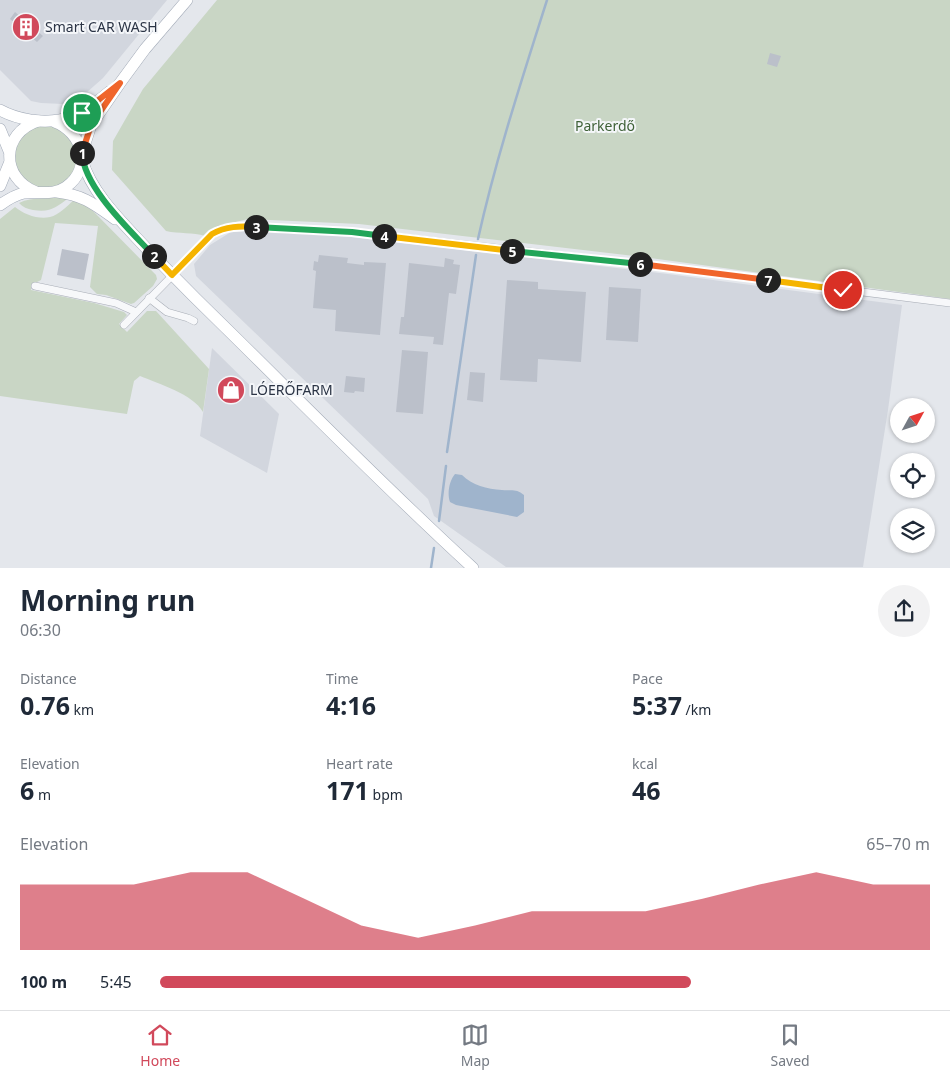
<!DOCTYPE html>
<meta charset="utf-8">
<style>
body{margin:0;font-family:"Noto Sans",sans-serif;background:#f2f2f3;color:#1f2937;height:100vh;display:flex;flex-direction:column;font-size:19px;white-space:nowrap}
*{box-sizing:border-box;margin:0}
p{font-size:16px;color:#747a83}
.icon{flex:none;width:28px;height:28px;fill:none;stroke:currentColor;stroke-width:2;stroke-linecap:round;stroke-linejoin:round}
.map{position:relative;height:568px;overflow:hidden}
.panel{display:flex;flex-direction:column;background:#fff;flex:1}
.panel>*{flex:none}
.needle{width:32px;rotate:50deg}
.fabs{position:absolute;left:890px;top:398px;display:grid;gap:10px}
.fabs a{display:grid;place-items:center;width:45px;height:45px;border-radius:50%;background:#fff;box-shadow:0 1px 4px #0004;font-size:25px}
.pin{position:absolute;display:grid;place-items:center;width:42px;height:42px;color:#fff;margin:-21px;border:2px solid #fff;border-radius:50%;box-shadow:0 1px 5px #0007}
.km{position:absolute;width:25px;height:25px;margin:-12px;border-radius:50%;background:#222;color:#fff;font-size:14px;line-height:25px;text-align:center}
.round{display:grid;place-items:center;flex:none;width:52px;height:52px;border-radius:26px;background:#f2f2f3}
.summary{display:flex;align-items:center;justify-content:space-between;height:85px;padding:0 20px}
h1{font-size:28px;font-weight:700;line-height:38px}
.metrics{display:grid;grid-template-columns:repeat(3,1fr);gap:8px;height:85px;padding:5px 20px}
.metrics div{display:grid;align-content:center}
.metrics b{font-size:25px;font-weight:700}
.metrics small{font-size:14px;font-weight:400}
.metrics p{font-size:14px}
.chart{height:140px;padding:10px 20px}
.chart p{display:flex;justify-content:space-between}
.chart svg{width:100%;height:90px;margin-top:5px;fill:#d1495b;opacity:.7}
ul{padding:0 20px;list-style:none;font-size:16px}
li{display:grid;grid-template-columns:80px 60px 1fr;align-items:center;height:38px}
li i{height:12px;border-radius:6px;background:#d1495b}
.tab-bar{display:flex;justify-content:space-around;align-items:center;height:70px;border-top:1px solid #e0e1e3;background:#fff;font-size:14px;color:#747a83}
.tab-bar a{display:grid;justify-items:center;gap:2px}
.tab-bar .selected{color:#d1495b}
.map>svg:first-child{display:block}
.built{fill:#d2d6de}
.green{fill:#c9d6c5}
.water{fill:#9fb4cc}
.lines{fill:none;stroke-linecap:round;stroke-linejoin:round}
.stream{stroke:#9fb4cc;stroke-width:2.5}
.building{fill:#bbc0ca}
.minor-casing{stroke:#a9aeb7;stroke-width:8}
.primary-casing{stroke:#a3abb8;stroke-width:12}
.minor{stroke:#f7f8fa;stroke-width:7}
.primary{stroke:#fff;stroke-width:11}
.split-1-casing{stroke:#fff;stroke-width:10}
.split-2-casing{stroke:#fff;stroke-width:10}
.split-3-casing{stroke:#fff;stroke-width:10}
.split-4-casing{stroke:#fff;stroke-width:10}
.split-5-casing{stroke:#fff;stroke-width:10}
.split-6-casing{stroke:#fff;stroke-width:10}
.split-7-casing{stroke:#fff;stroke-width:10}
.split-8-casing{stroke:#fff;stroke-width:10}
.split-1{stroke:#f0652b;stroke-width:6}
.split-2{stroke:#22a559;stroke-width:6}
.split-3{stroke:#f5b400;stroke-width:6}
.split-4{stroke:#22a559;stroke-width:6}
.split-5{stroke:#f5b400;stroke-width:6}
.split-6{stroke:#22a559;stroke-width:6}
.split-7{stroke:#f0652b;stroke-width:6}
.split-8{stroke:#f5b400;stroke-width:6}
.labels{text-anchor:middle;stroke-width:4;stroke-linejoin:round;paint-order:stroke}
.poi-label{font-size:14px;fill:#2b3445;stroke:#f4f6f9;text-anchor:start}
.park-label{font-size:14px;fill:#3f6138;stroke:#f4f6f9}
</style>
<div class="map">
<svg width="950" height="568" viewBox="0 0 950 568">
<rect width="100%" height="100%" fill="#e4e7ec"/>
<g class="built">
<polygon points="0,0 167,0 103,78 77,101 63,104 41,103 31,101 0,70"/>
<polygon points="275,231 351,237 668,274 902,305 888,410 863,567 506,567 434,516 428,499 196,276 194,264 210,245 231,232"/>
<polygon points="212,348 279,414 267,473 200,436"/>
</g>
<g class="green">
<path d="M217,0H950V299L643,257L359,224L248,219L219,226L205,236C193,232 179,234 166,231L112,170L113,141L125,120L143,89Z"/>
<polygon points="56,123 79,148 72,180 42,192 18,180 12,145 27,127"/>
<path d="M66,196L70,197C56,207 51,213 33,210C27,209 23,207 19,203C33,196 50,200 66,196Z"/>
<path d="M74,200L81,202L93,211L156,275L157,279L153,286L134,303L131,304L106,295L97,294L90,287L98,226L55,223L41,280L31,285V290L94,303L124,312L127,315L119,324L127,332L147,311H156L209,369L203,412C193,394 159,384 140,376L134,381L127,414L0,396V219L15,207C23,214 39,220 50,217C59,215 67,206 74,200Z"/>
</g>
<path class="water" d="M455,474L462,475C472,485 487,489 502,490C511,491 516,488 524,495V512L517,517L456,505L450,502C447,494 449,481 455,474Z"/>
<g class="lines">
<g class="stream">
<path d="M478,239C496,158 522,79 547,0"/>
<polyline points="447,452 476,255"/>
<polyline points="439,521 446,466"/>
<polyline points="431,568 434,548"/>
</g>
</g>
<g class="building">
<polygon points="15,12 43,36 37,42 10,19"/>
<polygon points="770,53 781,56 777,67 767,64"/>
<polygon points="62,249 89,254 84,280 57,275"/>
<polygon points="319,255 348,258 347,263 364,265 364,262 386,263 380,335 335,331 336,310 313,308 316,271 313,270 314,261 318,262"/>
<polygon points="445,258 454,260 453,264 460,265 456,294 449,293 443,345 433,344 434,337 399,334 401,317 404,317 409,263 444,267"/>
<polygon points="507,280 538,282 538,289 586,292 581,362 538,359 537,382 500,380"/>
<polygon points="609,287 641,289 638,342 606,340"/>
<polygon points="402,350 428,352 423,414 396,412"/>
<polygon points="470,372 485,373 483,402 467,400"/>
<polygon points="346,376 365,378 364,392 355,391 354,393 344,392"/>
</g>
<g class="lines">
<defs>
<g id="minor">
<polyline points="35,286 116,303 136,312"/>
<polyline points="149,298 167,312 188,318 194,321"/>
<polyline points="124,325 212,235 218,230 231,227 352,232 648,265 950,303"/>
</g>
<g id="primary">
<path d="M0,110C9,115 19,118 30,120C65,125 83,114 109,92"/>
<polyline points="0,129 9,151"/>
<polyline points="82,153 91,125 120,83 145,49 187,0"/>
<path d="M82,160C92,194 122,222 146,248C176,279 206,309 237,339C315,416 392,494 473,568"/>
<polyline points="0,186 9,164"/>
<path d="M36,192C0,178 1,133 38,121"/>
<path d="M57,192C83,195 94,204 115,219"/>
<path d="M0,205C7,200 15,195 24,193C39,191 53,196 66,187C93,168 82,132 55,122"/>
</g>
</defs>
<use href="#minor" class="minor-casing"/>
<use href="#primary" class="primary-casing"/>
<use href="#minor" class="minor"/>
<use href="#primary" class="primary"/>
</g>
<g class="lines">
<defs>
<polyline id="split-1" points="82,153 91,125 120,83 82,113"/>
<path id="split-2" d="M82,153C84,188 130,230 154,256"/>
<path id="split-3" d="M154,256L172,275L212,234C226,226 240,226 256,227"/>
<polyline id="split-4" points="256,227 352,232 384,236"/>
<polyline id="split-5" points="384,236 512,251"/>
<polyline id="split-6" points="512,251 640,264"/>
<polyline id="split-7" points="640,264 768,280"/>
<polyline id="split-8" points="768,280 843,290"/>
</defs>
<use href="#split-1" class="split-1-casing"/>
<use href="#split-2" class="split-2-casing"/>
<use href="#split-3" class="split-3-casing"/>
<use href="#split-4" class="split-4-casing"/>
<use href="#split-5" class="split-5-casing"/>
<use href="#split-6" class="split-6-casing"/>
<use href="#split-7" class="split-7-casing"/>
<use href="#split-8" class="split-8-casing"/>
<use href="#split-1" class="split-1"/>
<use href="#split-2" class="split-2"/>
<use href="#split-3" class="split-3"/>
<use href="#split-4" class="split-4"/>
<use href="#split-5" class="split-5"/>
<use href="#split-6" class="split-6"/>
<use href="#split-7" class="split-7"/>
<use href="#split-8" class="split-8"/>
</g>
<defs>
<symbol id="building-disc" viewBox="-11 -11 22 22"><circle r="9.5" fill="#d1495b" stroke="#f4f6f9"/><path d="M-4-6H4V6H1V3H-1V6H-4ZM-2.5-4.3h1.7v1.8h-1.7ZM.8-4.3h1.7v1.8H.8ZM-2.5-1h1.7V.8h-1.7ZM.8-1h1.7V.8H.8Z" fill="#fff"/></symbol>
<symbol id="shop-disc" viewBox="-11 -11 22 22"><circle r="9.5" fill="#d1495b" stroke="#f4f6f9"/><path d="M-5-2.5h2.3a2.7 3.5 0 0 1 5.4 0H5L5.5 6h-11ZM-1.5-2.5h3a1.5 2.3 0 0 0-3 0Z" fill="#fff"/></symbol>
</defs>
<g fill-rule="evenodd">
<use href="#building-disc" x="10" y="11" width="32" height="32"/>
<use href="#shop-disc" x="215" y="374" width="32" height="32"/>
</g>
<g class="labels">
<g class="poi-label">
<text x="45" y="32">Smart CAR WASH</text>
<text x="250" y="395">LÓERŐFARM</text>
</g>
<g class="park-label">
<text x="605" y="131">Parkerdő</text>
</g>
</g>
</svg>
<div class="fabs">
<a><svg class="needle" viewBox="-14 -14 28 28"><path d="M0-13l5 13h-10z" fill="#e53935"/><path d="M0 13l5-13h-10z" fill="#747a83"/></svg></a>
<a><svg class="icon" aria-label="locate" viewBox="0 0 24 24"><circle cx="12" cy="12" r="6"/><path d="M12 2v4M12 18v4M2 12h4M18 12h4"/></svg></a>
<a><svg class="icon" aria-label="layers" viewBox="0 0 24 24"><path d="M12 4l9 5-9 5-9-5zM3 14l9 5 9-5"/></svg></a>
</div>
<div class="pin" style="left:82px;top:113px;background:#1e9e55"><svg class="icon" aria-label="arrive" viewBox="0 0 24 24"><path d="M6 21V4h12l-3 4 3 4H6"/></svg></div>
<div class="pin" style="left:843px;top:290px;background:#d93025"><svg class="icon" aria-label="check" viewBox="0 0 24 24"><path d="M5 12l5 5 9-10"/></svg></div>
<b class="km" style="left:82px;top:153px">1</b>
<b class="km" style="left:154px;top:256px">2</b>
<b class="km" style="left:256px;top:227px">3</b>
<b class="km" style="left:384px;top:236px">4</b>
<b class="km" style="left:512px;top:251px">5</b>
<b class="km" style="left:640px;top:264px">6</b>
<b class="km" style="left:768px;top:280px">7</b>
</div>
<section class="panel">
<div class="summary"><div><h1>Morning run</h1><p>06:30</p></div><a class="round"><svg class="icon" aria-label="share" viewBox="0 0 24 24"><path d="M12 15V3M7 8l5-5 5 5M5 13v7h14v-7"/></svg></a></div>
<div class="metrics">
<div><p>Distance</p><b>0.76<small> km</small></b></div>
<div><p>Time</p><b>4:16</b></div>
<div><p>Pace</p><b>5:37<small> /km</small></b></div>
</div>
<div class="metrics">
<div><p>Elevation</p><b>6<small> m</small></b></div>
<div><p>Heart rate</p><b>171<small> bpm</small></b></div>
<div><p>kcal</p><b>46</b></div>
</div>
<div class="chart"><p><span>Elevation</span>65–70 m</p>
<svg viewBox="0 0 160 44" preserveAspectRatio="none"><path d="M0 44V12L10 12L20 12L30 6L40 6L50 19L60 32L70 38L80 32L90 25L100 25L110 25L120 19L130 12L140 6L150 12L160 12V44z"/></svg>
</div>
<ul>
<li><b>100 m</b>5:45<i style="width:69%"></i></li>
</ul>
</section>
<nav class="tab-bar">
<a class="selected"><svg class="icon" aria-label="home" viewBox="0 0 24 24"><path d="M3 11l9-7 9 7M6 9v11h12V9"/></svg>Home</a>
<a><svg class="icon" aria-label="map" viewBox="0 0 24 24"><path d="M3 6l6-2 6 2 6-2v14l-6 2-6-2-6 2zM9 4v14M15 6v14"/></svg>Map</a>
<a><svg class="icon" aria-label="saved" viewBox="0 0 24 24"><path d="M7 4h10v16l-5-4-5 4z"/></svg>Saved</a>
</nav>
